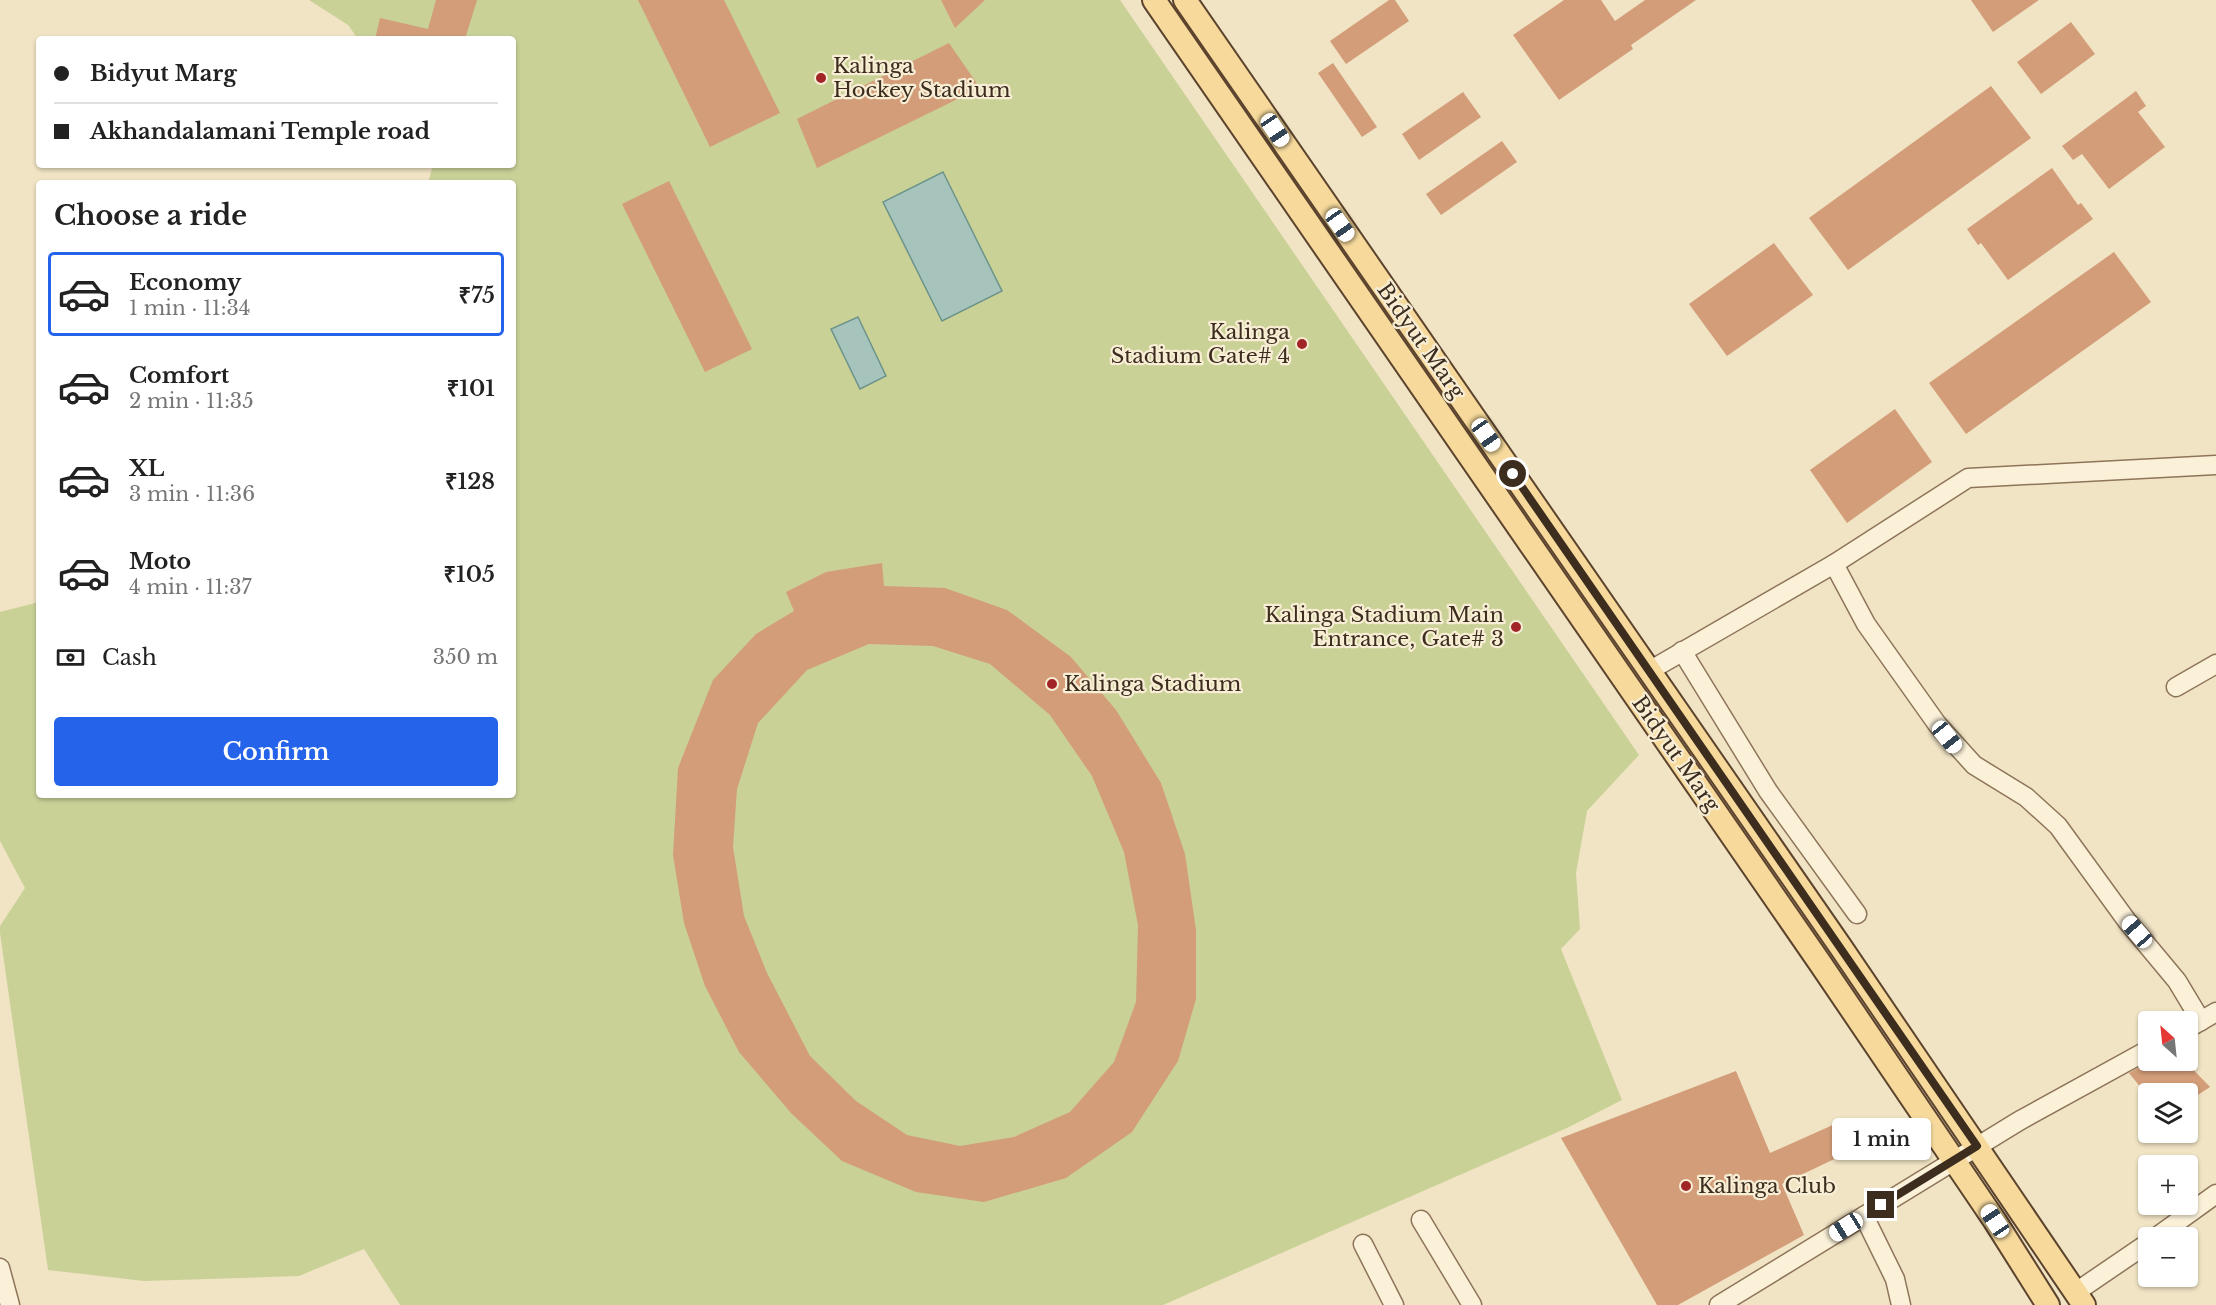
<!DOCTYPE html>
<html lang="en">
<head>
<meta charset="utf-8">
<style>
  :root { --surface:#fff; --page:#f2f2f2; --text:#222; --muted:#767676; --line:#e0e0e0; --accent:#2563eb }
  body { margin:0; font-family:"Libre Baskerville",serif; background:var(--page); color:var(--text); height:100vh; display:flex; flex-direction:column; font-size:22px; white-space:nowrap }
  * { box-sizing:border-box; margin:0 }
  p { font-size:20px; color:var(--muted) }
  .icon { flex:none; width:33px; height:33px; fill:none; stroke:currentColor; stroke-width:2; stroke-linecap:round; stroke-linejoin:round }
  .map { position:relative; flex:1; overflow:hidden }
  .drawer { position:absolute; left:36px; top:180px; width:480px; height:618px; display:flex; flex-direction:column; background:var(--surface); border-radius:6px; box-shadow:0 2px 4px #0004 }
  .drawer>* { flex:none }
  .hud { position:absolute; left:36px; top:36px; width:480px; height:132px; border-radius:6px; box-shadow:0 2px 4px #0004; display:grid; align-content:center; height:132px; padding:0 18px; background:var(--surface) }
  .needle { width:39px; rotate:333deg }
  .fabs { position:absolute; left:2138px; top:1011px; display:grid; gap:12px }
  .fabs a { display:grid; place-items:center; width:60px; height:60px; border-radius:6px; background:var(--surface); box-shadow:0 2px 4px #0004; font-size:30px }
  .end { position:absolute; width:27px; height:27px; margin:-14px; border:8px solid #3d2d1e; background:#fff; box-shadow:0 0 0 3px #fff }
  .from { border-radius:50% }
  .bubble { position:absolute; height:42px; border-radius:6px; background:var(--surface); box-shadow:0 2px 4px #0004; font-size:20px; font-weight:600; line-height:42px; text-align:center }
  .car { position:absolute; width:18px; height:36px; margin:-18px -9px; border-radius:8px; box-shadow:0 0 4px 2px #0007; background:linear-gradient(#fff 24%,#345 0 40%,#fff 0 76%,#345 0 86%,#fff 0) }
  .hud b { display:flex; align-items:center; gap:21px; height:57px; font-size:22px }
  .hud b+b { border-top:2px solid var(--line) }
  .hud i { width:15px; height:15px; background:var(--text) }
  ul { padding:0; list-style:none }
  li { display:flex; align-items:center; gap:18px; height:84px; margin:0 12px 9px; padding:0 6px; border:3px solid transparent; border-radius:6px }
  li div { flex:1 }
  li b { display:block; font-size:22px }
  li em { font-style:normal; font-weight:600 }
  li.active { border-color:var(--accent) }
  li>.icon { width:54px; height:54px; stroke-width:1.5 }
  h2 { padding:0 18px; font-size:27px; line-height:72px }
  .pay { display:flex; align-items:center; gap:15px; height:66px; padding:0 18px; font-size:22px }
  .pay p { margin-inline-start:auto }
  .cta { display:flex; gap:12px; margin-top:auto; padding:12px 18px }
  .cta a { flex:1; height:69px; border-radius:6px; background:var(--accent); color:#fff; font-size:24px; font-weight:600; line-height:69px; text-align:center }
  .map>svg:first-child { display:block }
</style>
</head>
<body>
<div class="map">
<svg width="2216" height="1305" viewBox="0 0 2216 1305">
  <rect width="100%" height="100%" fill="#f1e4c5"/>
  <!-- green -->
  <polygon fill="#cad197" points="309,0 1120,0 1639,755 1587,811 1576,873 1580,929 1561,949 1622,1100 1567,1128 1163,1305 400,1305 364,1249 299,1276 144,1281 48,1270 0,933 0,926 25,888 0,841 0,612 39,602 39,795 513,795 513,183 428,183 433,165 513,165 513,39 358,39 348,25"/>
  <!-- water -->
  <g fill="#a7c4bc" stroke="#6c948a" stroke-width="1.5">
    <polygon points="943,172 1002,291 942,321 883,202"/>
    <polygon points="858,317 886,376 860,389 831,329"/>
  </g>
  <!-- building -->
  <g fill="#d29d78" fill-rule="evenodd">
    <polygon points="436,0 477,0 465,39 375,39 380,18 428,29"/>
    <polygon points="638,0 724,0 780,113 710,147"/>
    <polygon points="941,0 985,0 955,28"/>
    <polygon points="1389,0 1395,0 1409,21 1346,64 1330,41"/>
    <polygon points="1564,0 1601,0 1615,21 1645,0 1696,0 1631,45 1633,49 1559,100 1513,35"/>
    <polygon points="1971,0 2039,0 1993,32"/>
    <polygon points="2071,22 2095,54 2041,94 2017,62"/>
    <polygon points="949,43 980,88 817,168 797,119"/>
    <polygon points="1333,63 1377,127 1362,137 1318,73"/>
    <polygon points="1991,86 2031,138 1848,270 1809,218"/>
    <polygon points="2136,91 2146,106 2138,112 2165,147 2109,189 2082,154 2073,160 2062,146"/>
    <polygon points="1463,92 1481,117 1419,160 1402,134"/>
    <polygon points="1502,141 1517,162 1441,215 1426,194"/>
    <polygon points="2052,168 2078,205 2081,203 2093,219 2008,280 1981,243 1978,245 1967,229"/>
    <polygon points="669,181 752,349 705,372 622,204"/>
    <polygon points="1774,243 1813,295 1727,356 1689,304"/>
    <polygon points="2114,252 2151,302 1966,434 1929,383"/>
    <polygon points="1895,409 1932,462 1847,523 1810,470"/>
    <path d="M882,563L884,586L945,588L1007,610L1071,657L1116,710L1161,783L1185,854L1196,930V999L1178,1061L1132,1132L1066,1178L984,1202L916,1192L842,1161L791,1113L739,1052L705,986L684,923L673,855L678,768L713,680L756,634L794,611L786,592L826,572ZM869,644L933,646L990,664L1050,715L1092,776L1124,852L1138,925L1136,1002L1114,1062L1070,1112L1014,1137L960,1146L907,1135L856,1101L810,1056L767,973L744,916L733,847L737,789L758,723L807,670Z"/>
    <polygon points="2152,1060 2184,1060 2210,1087 2187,1102 2187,1094 2146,1094 2129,1073"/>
    <polygon points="1736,1071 1770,1153 1835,1124 1847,1153 1782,1184 1804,1235 1678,1305 1657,1305 1561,1138"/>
  </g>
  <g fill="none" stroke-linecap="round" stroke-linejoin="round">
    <!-- minor casing -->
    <g stroke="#8e7559" stroke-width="21">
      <g id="minor">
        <polyline points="1834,564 1866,624 1937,724 1974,765 2026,797 2058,826 2127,921 2177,981 2201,1021"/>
        <polyline points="1682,651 1768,791 1857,914"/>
        <polyline points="1649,671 1834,564 1968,478 2216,465"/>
        <polyline points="2176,687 2216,664"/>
        <polyline points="2187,1029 2216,1012"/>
        <polyline points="1864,1216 1895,1279 1901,1305"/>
        <polyline points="1421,1220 1472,1305"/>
        <polyline points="2155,1238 2216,1194"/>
        <polyline points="1363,1244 1394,1305"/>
        <polyline points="0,1268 10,1305"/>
        <polyline points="2076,1292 2148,1243"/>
        <polyline points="1719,1305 2019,1121 2148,1050"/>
      </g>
    </g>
    <!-- major casing -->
    <g stroke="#5c432d" stroke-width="26">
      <g id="major">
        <polyline points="1154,0 1820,963 1995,1221 2048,1305"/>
        <polyline points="1185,0 1840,946 2084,1305"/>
      </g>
    </g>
    <!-- minor -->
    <use href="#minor" stroke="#fbf1d9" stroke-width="18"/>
    <!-- major -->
    <use href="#major" stroke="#f6d99b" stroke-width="22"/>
  </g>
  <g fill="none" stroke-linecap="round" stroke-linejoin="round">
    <!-- route -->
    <polyline stroke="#3d2d1e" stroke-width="8" points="1513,474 1977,1146 1881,1205"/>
  </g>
  <!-- markers -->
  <g fill="#a12526" stroke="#f8eed5" stroke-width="2">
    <circle cx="821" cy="78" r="6"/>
    <circle cx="1302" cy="344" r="6"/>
    <circle cx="1516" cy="627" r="6"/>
    <circle cx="1052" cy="684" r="6"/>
    <circle cx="1686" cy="1186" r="6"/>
  </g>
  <g text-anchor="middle" stroke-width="4.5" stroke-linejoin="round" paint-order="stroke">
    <!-- poi labels -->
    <g font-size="21" fill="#3d2d1e" stroke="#f8eed5" text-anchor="start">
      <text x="833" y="73">Kalinga<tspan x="833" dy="24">Hockey Stadium</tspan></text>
      <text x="1290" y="339" text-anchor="end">Kalinga<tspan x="1290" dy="24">Stadium Gate# 4</tspan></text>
      <text x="1504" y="622" text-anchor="end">Kalinga Stadium Main<tspan x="1504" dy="24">Entrance, Gate# 3</tspan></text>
      <text x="1064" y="691">Kalinga Stadium</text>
      <text x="1698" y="1193">Kalinga Club</text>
    </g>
    <!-- street labels -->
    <g font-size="21" fill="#3d2d1e" stroke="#f8eed5">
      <text transform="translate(1421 341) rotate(55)" y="7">Bidyut Marg</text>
      <text transform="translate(1676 754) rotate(55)" y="7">Bidyut Marg</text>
    </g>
  </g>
</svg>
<div class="fabs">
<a><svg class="needle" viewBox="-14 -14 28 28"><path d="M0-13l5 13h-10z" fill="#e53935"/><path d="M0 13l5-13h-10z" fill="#767676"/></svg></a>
<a><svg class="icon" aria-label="layers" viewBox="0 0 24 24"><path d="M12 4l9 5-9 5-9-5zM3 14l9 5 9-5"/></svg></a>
<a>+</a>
<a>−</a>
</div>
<i class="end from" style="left:1513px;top:474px"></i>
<i class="end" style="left:1881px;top:1205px"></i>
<div class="bubble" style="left:1832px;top:1118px;width:99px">1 min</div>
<i class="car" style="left:1275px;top:130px;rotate:146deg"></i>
<i class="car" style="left:1340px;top:225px;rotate:145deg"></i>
<i class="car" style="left:1486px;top:435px;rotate:145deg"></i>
<i class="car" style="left:1947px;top:737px;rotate:141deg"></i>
<i class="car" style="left:2137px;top:932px;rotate:319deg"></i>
<i class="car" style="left:1995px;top:1221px;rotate:326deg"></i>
<i class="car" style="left:1846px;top:1227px;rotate:238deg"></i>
<div class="hud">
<b><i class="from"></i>Bidyut Marg</b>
<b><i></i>Akhandalamani Temple road</b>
</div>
<section class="drawer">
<h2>Choose a ride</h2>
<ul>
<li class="active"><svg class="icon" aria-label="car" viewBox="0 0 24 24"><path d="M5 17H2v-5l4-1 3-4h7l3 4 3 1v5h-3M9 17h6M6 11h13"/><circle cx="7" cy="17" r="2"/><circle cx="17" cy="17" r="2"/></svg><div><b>Economy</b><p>1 min · 11:34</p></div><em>₹75</em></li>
<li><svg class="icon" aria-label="car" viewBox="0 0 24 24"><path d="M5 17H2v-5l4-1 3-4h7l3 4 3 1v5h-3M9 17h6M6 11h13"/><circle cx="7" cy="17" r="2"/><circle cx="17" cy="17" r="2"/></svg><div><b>Comfort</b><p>2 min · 11:35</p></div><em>₹101</em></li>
<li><svg class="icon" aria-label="car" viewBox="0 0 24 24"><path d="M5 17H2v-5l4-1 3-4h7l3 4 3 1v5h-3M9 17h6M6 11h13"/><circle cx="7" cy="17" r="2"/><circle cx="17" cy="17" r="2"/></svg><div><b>XL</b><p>3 min · 11:36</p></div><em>₹128</em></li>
<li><svg class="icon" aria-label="car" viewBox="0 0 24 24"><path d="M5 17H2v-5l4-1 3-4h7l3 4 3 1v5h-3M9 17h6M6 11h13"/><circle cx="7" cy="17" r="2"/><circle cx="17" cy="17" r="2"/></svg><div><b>Moto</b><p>4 min · 11:37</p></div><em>₹105</em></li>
</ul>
<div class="pay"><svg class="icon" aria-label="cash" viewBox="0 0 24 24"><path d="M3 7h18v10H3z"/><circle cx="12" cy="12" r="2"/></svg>Cash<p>350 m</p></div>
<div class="cta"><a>Confirm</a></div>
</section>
</div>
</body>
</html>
